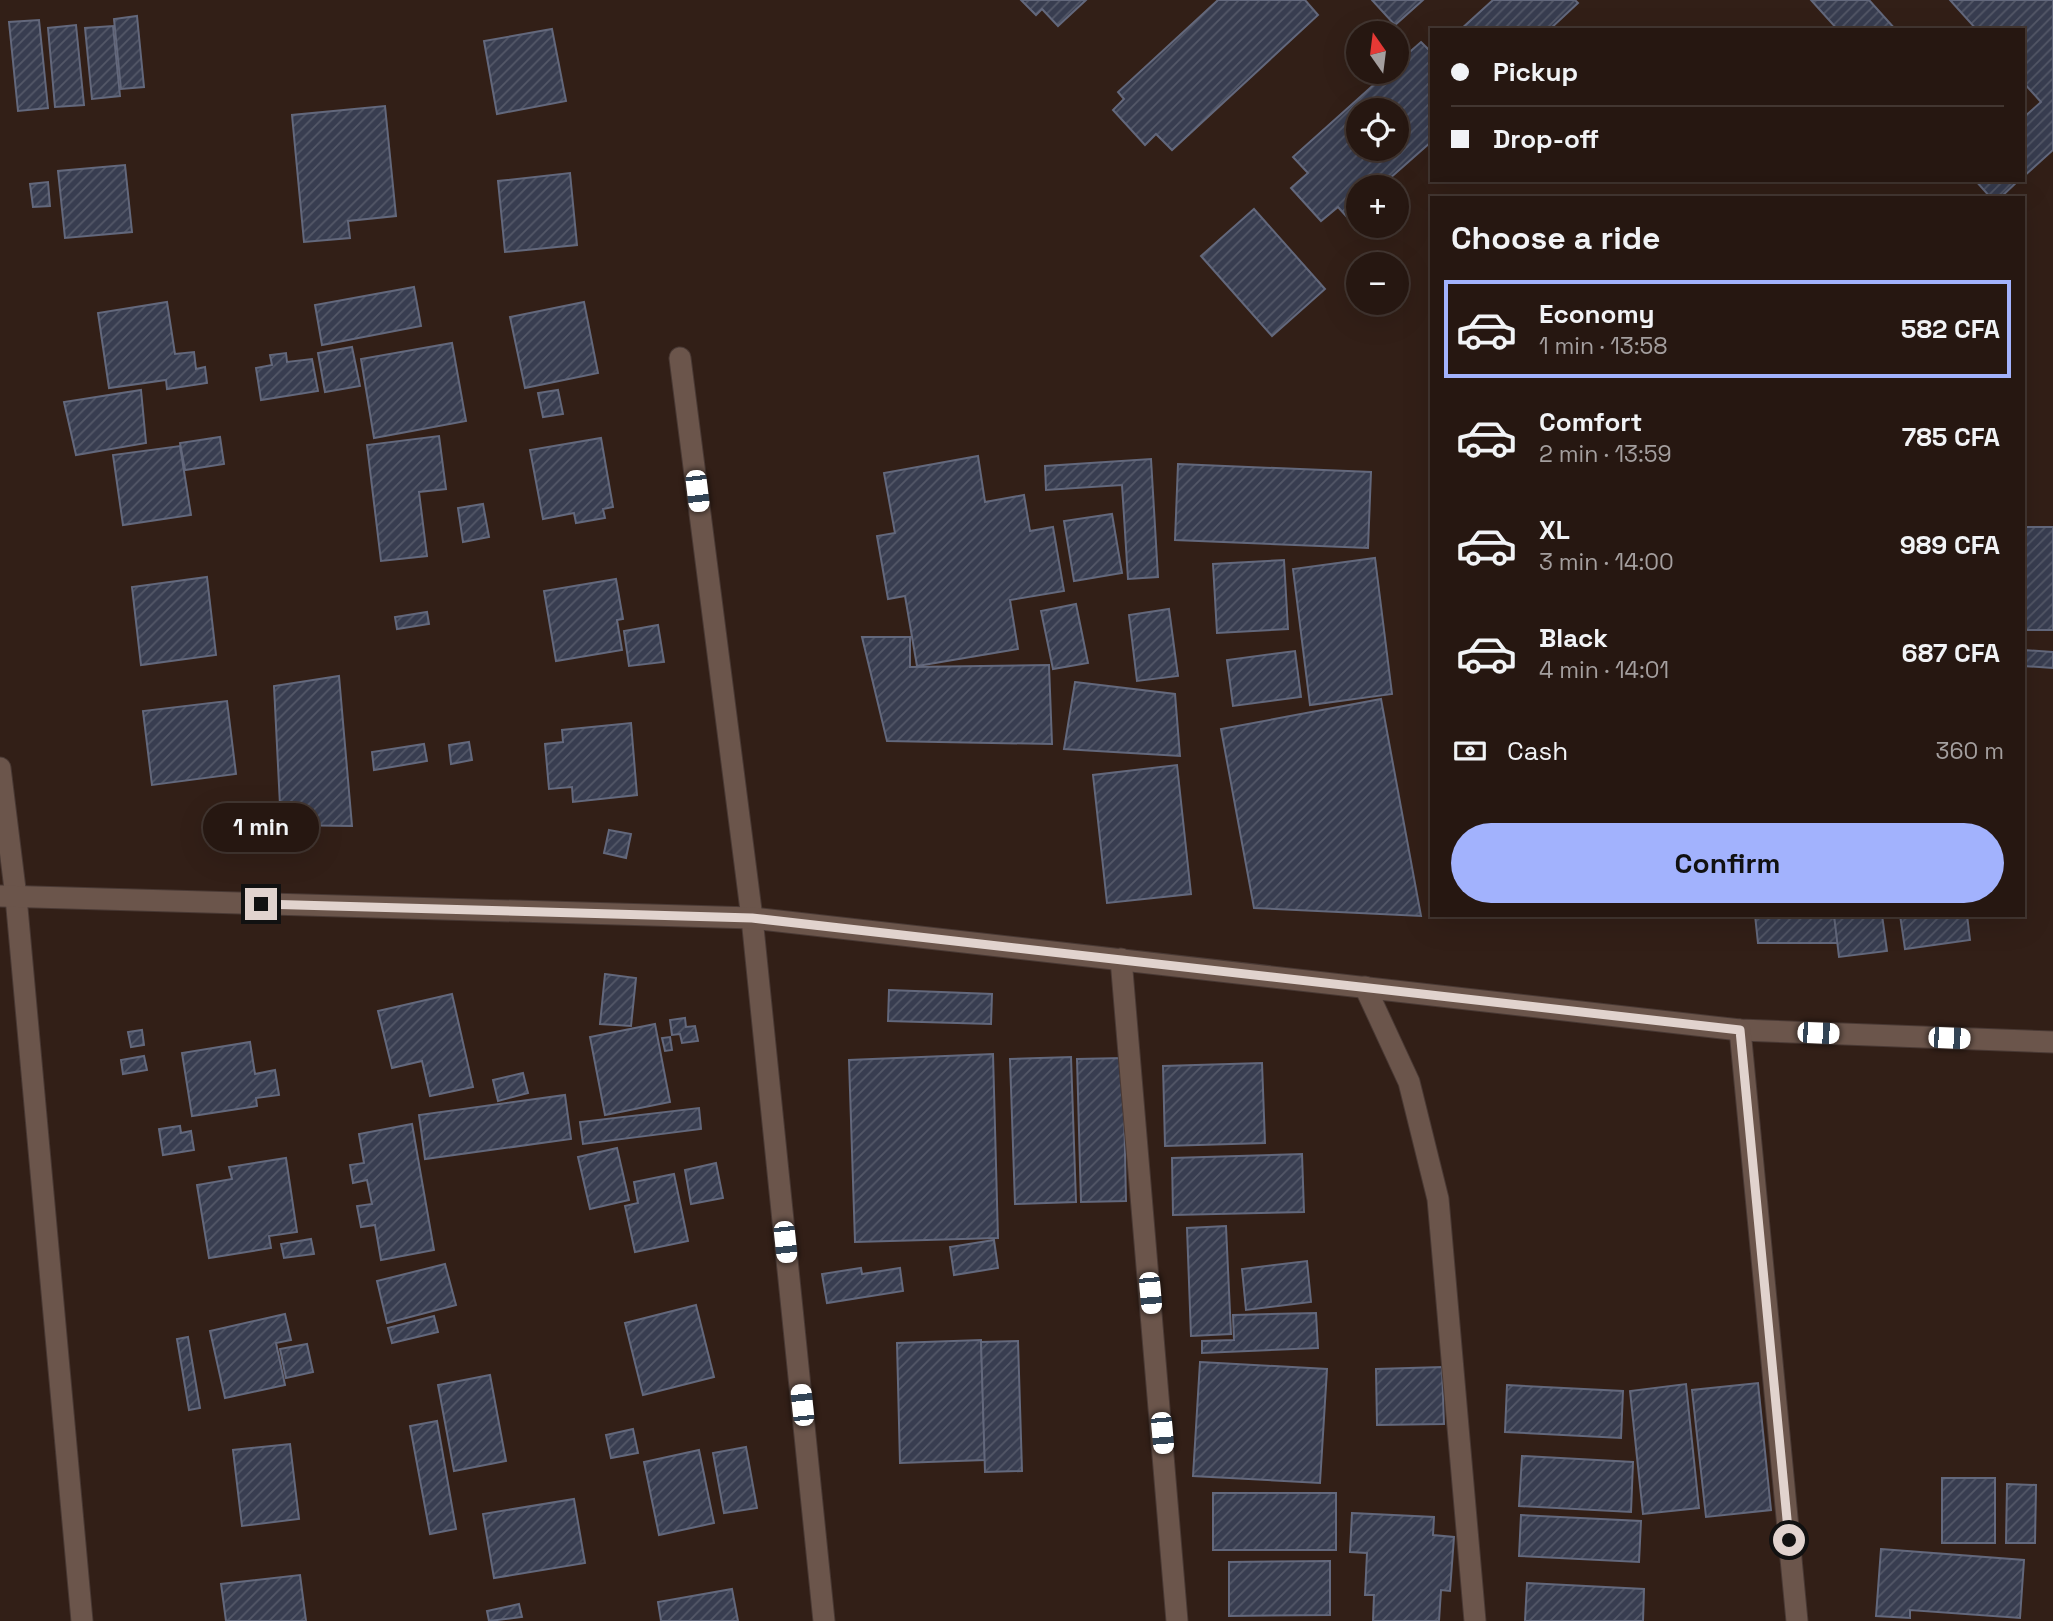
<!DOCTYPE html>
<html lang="en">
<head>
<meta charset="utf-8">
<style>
  :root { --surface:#261711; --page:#32241f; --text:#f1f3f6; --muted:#a49f9f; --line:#423631; --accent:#a2b2fd }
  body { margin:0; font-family:"Space Grotesk",sans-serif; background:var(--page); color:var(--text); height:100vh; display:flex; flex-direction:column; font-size:26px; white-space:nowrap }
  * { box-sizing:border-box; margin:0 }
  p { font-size:23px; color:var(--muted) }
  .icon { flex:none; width:38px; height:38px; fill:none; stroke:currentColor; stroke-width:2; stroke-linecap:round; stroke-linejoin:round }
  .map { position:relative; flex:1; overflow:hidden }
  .sheet { position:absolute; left:1430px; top:196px; width:595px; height:721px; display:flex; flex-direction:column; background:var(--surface); border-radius:0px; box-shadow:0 7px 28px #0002,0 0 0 2px var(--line) }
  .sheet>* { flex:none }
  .top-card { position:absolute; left:1430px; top:28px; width:595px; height:154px; border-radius:0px; box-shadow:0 7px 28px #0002,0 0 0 2px var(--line); display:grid; align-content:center; height:154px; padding:0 21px; background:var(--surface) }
  .needle { width:46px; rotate:346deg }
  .controls { position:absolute; left:1346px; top:21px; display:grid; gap:14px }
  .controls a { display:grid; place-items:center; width:63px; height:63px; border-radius:50%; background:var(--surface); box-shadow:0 7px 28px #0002,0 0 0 2px var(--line); font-size:35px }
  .end { position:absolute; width:32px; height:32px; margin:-16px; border:9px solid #e1d3ce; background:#111; box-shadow:0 0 0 4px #111 }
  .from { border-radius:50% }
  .bubble { position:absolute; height:49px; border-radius:24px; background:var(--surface); box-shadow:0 7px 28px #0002,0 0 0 2px var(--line); font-size:23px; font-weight:800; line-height:49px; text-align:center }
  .car { position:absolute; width:21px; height:42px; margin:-21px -10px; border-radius:9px; box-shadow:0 0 5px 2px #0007; background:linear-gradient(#fff 24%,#345 0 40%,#fff 0 76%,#345 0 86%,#fff 0) }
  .top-card b { display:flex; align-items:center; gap:24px; height:66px; font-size:26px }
  .top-card b+b { border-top:2px solid var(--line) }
  .top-card i { width:18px; height:18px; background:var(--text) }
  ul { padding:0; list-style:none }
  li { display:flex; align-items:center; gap:21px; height:98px; margin:0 14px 10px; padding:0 7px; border:4px solid transparent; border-radius:0px }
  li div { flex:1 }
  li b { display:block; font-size:26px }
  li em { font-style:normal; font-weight:800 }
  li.current { border-color:var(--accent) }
  li>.icon { width:63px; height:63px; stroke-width:1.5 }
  h2 { padding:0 21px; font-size:32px; line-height:84px }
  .pay { display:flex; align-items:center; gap:18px; height:77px; padding:0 21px; font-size:26px }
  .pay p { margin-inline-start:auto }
  .cta { display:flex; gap:14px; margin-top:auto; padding:14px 21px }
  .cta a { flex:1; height:80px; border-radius:42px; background:var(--accent); color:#111; font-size:28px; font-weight:800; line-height:80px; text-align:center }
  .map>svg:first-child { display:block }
</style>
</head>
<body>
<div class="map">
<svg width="2053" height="1621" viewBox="0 0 2053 1621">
  <defs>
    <pattern id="building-hatch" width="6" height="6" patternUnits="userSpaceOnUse" patternTransform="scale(1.75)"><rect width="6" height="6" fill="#383d50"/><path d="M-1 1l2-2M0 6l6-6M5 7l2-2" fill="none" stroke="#545868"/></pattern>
  </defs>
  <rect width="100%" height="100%" fill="#321f17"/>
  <!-- building -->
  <g fill="url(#building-hatch)" stroke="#63687c" stroke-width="2" fill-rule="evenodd">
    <polygon points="1021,0 1086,0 1058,26 1042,9 1036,15"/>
    <polygon points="1218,0 1305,0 1318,15 1172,150 1156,134 1145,145 1113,110 1124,99 1118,92"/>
    <polygon points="1372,0 1423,0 1395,25"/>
    <polygon points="1493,0 1575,0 1578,3 1549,30 1460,30"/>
    <polygon points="1811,0 1869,0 1896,30 1838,30"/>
    <polygon points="1950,0 2053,0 2053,150 2023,177 2023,118 2041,102 2023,82 2023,30 1977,30"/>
    <polygon points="137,16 144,87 121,89 114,19"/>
    <polygon points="39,20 48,108 18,111 9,22"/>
    <polygon points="76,25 84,105 55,107 48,28"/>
    <polygon points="113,26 120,96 92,99 85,28"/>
    <polygon points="552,29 566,101 497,114 484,41"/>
    <path d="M1421,42L1432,53V141L1380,187H1358V207L1347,217L1338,207L1321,221L1291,188L1308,173L1293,157L1388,72H1396V64ZM1358,110H1396V149H1358Z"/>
    <polygon points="385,106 396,216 348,221 350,238 304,242 292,115"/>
    <polygon points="125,165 132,232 65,238 58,171"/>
    <polygon points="570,173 577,245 505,252 498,181"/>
    <polygon points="1975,180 2019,180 2000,198 1991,198"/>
    <polygon points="48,182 50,206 33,207 30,184"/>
    <polygon points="1254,209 1325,289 1272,336 1201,256"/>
    <polygon points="414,287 421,326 322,345 315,305"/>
    <polygon points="167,302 175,354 194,352 196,369 205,367 207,383 167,389 166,380 109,388 98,313"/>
    <polygon points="584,302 598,373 525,388 510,317"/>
    <polygon points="452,343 466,421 374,438 361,359"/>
    <polygon points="352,347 360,386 325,392 318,353"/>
    <polygon points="286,353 287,362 312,359 318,391 261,400 256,368 272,365 270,355"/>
    <polygon points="141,390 146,443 76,455 64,402"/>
    <polygon points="558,390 563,414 543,417 538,393"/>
    <polygon points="439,436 446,489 419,492 427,556 381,561 367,445"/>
    <polygon points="220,437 224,464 185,470 180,443"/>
    <polygon points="601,438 613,507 603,509 605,518 576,523 574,513 543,519 530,450"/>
    <polygon points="180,446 191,515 123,525 113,455"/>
    <polygon points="978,456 985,502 1024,495 1030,531 1053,527 1064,591 1010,600 1018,649 917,666 905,596 888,599 877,536 895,533 884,473"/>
    <polygon points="1151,459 1158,577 1128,579 1122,485 1046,490 1045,466"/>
    <polygon points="1178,464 1371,472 1368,548 1175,540"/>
    <polygon points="483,504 489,537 463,542 458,508"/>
    <polygon points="1112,514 1122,573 1074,581 1064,521"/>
    <rect x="2023" y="527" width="30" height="103"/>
    <polygon points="1375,558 1392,694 1310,705 1293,569"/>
    <polygon points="1284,560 1288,629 1217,633 1213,564"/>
    <polygon points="207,577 216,655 141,665 132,587"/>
    <polygon points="616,579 623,619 617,620 622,650 556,661 544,591"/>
    <polygon points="1076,604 1088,663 1053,669 1041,611"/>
    <polygon points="1169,609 1178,676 1137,681 1129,615"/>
    <polygon points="427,612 429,624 397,629 395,617"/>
    <polygon points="658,625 664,662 629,666 624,631"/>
    <polygon points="862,637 910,637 910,667 1049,665 1052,744 887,741"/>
    <polygon points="2023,650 2053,652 2053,668 2023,666"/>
    <polygon points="1295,651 1301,697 1233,706 1227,660"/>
    <polygon points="339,676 352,826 281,825 274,686"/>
    <polygon points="1075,682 1175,694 1180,756 1064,749"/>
    <polygon points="1381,699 1421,916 1254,908 1221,729"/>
    <polygon points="227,701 236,774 152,785 143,711"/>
    <polygon points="631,723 637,795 573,802 572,787 549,789 545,744 563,742 562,730"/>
    <polygon points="469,742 472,760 451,764 449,745"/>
    <polygon points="424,744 427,761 374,770 372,752"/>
    <polygon points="1177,765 1191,894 1107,903 1093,775"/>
    <polygon points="609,830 631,834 626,858 604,853"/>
    <polygon points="1755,915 1834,915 1838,943 1758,943"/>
    <polygon points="1834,915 1882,915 1887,951 1839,957"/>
    <polygon points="1900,915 1967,915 1970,940 1905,949"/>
    <polygon points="605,974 636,978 631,1026 600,1024"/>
    <polygon points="889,990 992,994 991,1024 888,1021"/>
    <polygon points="452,994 473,1087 430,1096 422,1061 392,1068 378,1011"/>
    <polygon points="685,1018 686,1027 695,1026 698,1041 682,1043 680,1034 672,1035 670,1020"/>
    <polygon points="655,1024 670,1102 605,1115 590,1037"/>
    <polygon points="142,1030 144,1045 131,1047 128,1032"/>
    <polygon points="670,1037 672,1050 665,1051 662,1038"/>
    <polygon points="250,1042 255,1074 275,1070 279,1095 256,1098 257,1106 192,1116 182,1053"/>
    <polygon points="993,1054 998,1238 855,1242 849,1060"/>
    <polygon points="144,1056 147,1070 123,1074 121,1060"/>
    <polygon points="1071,1057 1076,1202 1015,1204 1010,1059"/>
    <polygon points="1123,1058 1126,1201 1081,1202 1077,1059"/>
    <polygon points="1262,1063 1265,1143 1165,1146 1163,1066"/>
    <polygon points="523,1073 528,1093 498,1101 493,1080"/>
    <polygon points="565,1095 571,1139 425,1159 419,1115"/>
    <polygon points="699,1108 701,1129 583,1144 580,1122"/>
    <polygon points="412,1124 434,1250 381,1260 375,1225 361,1227 357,1206 372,1204 367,1180 353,1183 350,1165 364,1163 359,1134"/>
    <polygon points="180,1126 181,1133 191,1131 194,1150 163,1155 159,1129"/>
    <polygon points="617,1148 629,1200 590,1209 578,1157"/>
    <polygon points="1302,1154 1304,1212 1173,1215 1172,1158"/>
    <polygon points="286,1158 297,1232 269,1236 271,1248 209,1258 197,1185 232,1179 229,1167"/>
    <polygon points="716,1163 723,1198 691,1204 685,1170"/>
    <polygon points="674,1174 688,1241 635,1252 625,1206 638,1203 634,1182"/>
    <polygon points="1226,1226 1231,1334 1191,1336 1187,1228"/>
    <polygon points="311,1239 314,1254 284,1258 281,1244"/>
    <polygon points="994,1240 998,1268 954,1275 950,1247"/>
    <polygon points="1307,1261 1311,1302 1246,1310 1242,1269"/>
    <polygon points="445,1264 456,1305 387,1323 377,1281"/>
    <polygon points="861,1268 862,1274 900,1268 903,1291 827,1303 822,1274"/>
    <polygon points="696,1305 714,1377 643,1395 625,1323"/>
    <polygon points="1316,1313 1318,1348 1202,1353 1202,1341 1234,1340 1233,1315"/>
    <polygon points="285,1314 291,1340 276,1343 285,1385 225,1398 210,1331"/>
    <polygon points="434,1316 438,1332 392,1343 388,1328"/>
    <polygon points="188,1337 200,1408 189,1410 177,1339"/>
    <polygon points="981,1340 985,1460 900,1463 897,1343"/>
    <polygon points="1018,1341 1022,1471 985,1472 981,1342"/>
    <polygon points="307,1344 313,1372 286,1378 280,1349"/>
    <polygon points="1200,1362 1327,1369 1320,1483 1193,1476"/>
    <polygon points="1442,1367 1444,1424 1377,1425 1376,1369"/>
    <polygon points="490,1375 506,1461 454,1471 438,1385"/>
    <polygon points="1758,1383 1771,1510 1706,1517 1692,1390"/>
    <polygon points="1686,1384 1699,1508 1643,1514 1630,1391"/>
    <polygon points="1507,1385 1623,1391 1621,1438 1505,1432"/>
    <polygon points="437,1421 456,1529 430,1534 410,1426"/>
    <polygon points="633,1429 638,1453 611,1458 606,1435"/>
    <polygon points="290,1444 299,1519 242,1526 233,1450"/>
    <polygon points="746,1447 757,1508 724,1513 713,1453"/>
    <polygon points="699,1450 714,1523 659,1535 644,1462"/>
    <polygon points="1522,1456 1633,1462 1631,1512 1519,1506"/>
    <rect x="1942" y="1478" width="53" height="65"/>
    <polygon points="2007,1484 2036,1485 2035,1543 2006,1543"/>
    <rect x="1213" y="1493" width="123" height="57"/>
    <polygon points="574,1499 585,1563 494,1578 483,1514"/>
    <polygon points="1352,1513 1434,1517 1433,1535 1454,1537 1450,1591 1441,1590 1439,1621 1373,1621 1374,1595 1365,1595 1367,1553 1350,1552"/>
    <polygon points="1521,1515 1641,1521 1639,1562 1519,1556"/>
    <polygon points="1881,1549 2024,1560 2020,1618 1910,1610 1910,1618 1876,1616"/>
    <polygon points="1330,1561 1330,1615 1229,1616 1229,1562"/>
    <polygon points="300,1575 306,1621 226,1621 221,1584"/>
    <polygon points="1527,1583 1644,1589 1643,1621 1525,1621"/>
    <polygon points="732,1589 738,1621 661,1621 658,1602"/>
    <polygon points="519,1604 522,1617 489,1621 487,1611"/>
  </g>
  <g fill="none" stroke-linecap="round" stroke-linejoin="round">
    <!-- street casing -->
    <g stroke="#493934" stroke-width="23">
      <g id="street">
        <polyline points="680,358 752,918 824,1621"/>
        <polyline points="0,768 16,897 82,1621"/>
        <polyline points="0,896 752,918 1740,1030 2053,1042"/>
        <polyline points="1121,959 1177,1621"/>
        <polyline points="1365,987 1409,1082 1438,1199 1475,1621"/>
        <polyline points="1740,1030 1797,1621"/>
      </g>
    </g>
    <!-- street -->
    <use href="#street" stroke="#6b554b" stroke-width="21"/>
  </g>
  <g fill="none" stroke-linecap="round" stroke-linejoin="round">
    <!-- route -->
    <polyline stroke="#e1d3ce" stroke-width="9" points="261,904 752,918 1740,1030 1789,1540"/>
  </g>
</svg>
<div class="controls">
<a><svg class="needle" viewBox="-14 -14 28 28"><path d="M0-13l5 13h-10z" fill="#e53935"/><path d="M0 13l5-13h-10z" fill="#a49f9f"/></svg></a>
<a><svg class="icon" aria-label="locate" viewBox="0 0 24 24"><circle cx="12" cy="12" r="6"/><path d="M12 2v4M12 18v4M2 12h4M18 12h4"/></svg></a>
<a>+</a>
<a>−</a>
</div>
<i class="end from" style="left:1789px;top:1540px"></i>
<i class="end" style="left:261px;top:904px"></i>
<div class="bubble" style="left:203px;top:803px;width:116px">1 min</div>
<i class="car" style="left:697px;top:491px;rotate:173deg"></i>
<i class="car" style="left:1818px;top:1033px;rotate:92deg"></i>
<i class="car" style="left:1949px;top:1038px;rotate:92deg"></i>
<i class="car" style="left:785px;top:1242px;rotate:174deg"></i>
<i class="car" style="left:1150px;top:1293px;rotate:175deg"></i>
<i class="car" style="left:802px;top:1405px;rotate:354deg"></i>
<i class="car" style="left:1162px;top:1433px;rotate:175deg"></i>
<div class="top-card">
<b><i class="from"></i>Pickup</b>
<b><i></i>Drop-off</b>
</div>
<section class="sheet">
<h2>Choose a ride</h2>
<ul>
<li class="current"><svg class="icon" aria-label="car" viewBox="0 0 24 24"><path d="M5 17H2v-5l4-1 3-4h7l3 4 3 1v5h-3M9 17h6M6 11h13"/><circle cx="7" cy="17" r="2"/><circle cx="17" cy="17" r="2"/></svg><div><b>Economy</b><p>1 min · 13:58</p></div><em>582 CFA</em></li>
<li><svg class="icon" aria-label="car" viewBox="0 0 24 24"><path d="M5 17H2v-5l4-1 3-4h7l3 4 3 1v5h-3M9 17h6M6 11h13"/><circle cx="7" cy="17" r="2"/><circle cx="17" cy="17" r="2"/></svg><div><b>Comfort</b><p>2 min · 13:59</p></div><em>785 CFA</em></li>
<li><svg class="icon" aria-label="car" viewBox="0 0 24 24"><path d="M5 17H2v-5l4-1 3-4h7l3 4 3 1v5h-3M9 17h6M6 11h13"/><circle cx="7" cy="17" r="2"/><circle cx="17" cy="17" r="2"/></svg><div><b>XL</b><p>3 min · 14:00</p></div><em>989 CFA</em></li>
<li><svg class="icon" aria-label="car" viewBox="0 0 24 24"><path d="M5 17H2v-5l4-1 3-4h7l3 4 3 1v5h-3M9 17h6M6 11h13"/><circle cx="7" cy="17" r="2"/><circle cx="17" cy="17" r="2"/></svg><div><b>Black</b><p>4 min · 14:01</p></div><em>687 CFA</em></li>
</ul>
<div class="pay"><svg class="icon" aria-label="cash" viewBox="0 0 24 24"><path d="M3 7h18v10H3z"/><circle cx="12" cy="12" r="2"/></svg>Cash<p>360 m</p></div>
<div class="cta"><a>Confirm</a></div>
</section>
</div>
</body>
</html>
